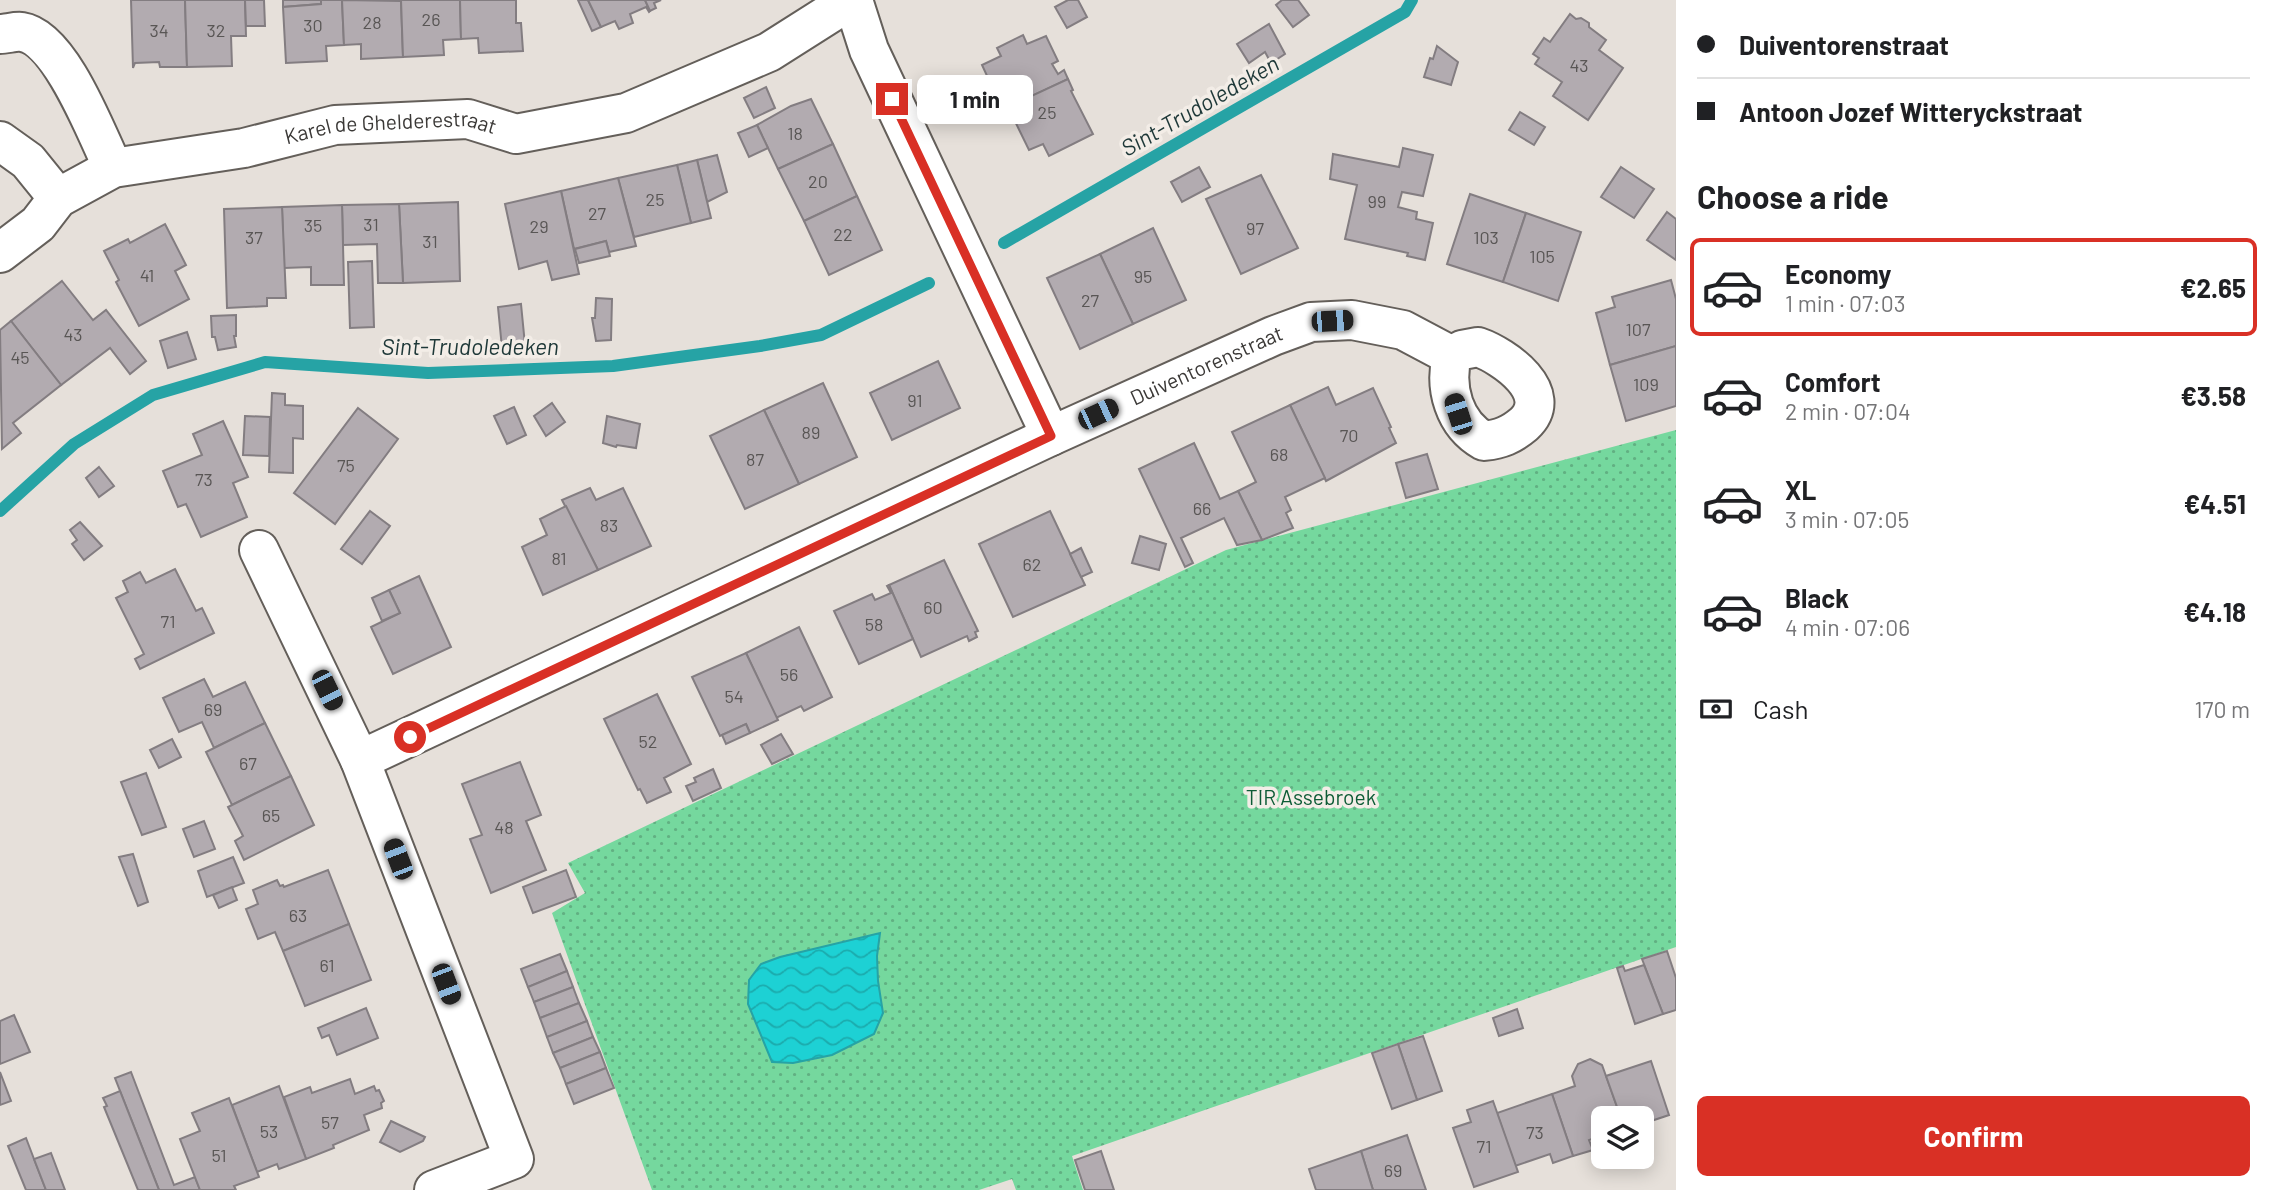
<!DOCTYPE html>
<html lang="en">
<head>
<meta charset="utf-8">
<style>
  :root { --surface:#fff; --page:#f2f2f2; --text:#202124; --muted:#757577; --line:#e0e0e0; --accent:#d93025 }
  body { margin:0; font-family:Barlow,sans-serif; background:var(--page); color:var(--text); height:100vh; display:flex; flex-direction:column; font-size:26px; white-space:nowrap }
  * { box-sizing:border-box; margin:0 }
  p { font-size:23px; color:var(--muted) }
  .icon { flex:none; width:38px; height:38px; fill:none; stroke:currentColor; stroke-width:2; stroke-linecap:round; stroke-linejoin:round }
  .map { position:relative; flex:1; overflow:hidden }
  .panel { display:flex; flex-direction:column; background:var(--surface); width:595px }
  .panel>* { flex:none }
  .top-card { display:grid; align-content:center; height:154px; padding:0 21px; background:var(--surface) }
  .tools { position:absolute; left:1591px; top:1106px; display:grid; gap:14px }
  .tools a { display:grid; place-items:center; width:63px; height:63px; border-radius:10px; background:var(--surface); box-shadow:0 4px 18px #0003; font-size:35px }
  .end { position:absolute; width:32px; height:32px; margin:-16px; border:9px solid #d93025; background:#fff; box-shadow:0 0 0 4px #fff }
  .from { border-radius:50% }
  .bubble { position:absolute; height:49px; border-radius:10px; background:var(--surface); box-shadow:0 4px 18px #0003; font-size:23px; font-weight:700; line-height:49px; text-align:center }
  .car { position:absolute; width:21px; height:42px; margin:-21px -10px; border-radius:9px; box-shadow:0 0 5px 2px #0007; background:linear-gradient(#222 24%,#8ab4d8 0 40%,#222 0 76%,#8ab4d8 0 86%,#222 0) }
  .top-card b { display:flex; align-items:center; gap:24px; height:66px; font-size:26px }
  .top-card b+b { border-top:2px solid var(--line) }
  .top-card i { width:18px; height:18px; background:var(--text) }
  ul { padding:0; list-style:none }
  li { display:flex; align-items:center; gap:21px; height:98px; margin:0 14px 10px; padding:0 7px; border:4px solid transparent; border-radius:10px }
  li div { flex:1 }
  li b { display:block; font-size:26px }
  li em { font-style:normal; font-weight:700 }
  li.current { border-color:var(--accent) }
  li>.icon { width:63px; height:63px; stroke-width:1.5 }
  h2 { padding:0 21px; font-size:32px; line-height:84px }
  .pay { display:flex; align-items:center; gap:18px; height:77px; padding:0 21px; font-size:26px }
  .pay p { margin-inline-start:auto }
  .primary-button { display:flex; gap:14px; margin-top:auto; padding:14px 21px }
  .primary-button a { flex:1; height:80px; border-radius:10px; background:var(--accent); color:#fff; font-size:28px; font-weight:700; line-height:80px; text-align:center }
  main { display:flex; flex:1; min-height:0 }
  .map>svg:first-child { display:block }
</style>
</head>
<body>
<main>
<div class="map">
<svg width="1676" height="1190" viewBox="0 0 1676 1190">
  <defs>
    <pattern id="park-dots" width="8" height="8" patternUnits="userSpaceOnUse" patternTransform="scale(1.75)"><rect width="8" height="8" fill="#75d89e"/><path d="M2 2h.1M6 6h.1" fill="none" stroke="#61b082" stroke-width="1.8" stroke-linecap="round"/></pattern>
    <pattern id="water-waves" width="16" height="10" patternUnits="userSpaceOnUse" patternTransform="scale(1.75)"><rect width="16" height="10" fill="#1dd1d4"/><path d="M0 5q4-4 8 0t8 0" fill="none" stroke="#1babad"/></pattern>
  </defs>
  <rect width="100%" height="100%" fill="#e6e0da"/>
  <!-- park -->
  <polygon fill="url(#park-dots)" points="1676,430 1676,947 1072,1156 1083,1190 1016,1190 1012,1179 979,1190 652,1190 552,913 585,893 568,863 1226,550"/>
  <!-- water -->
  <polygon fill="url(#water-waves)" stroke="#26a3a5" stroke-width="2" points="880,933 877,956 878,981 883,1013 874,1034 832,1055 793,1063 772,1062 748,1004 749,980 761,964 780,957"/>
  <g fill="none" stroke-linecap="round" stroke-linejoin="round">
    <!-- stream -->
    <g stroke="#26a3a5" stroke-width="12">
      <polyline points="1004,243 1405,12 1412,0"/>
      <polyline points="0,511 74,444 153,395 265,362 428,373 613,366 760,346 821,335 929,283"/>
    </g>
  </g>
  <!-- building -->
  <g fill="#b2abb0" stroke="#837d81" stroke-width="2">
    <polygon points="131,0 185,0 187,67 160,67 159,62 135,63 133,68"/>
    <polygon points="185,0 245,0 246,36 231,36 232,66 187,67"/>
    <polygon points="245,0 264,0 265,26 246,26"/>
    <polygon points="283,0 321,0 321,4 283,7"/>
    <polygon points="321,0 342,0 344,45 326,46 327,61 286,63 283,7 321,4"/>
    <polygon points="342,0 401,1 403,57 361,59 361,44 344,45"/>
    <polygon points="460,0 461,39 443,40 444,55 403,57 401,0"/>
    <polygon points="460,0 516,0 516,23 521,23 523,51 479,53 478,38 461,39"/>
    <polygon points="578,0 588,0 601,27 592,31"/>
    <polygon points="588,0 645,0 650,11 649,12 646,7 630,14 633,23 619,29 615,21 601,27"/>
    <polygon points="645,0 661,0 654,3 656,8 650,11"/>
    <polygon points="1068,0 1078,0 1087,17 1067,28 1055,7"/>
    <polygon points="1282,0 1298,0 1309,15 1293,27 1276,5"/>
    <polygon points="1570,14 1576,19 1581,18 1589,23 1589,27 1606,40 1599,50 1623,68 1588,120 1553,96 1562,82 1535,64 1539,58 1533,54 1544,38 1550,42"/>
    <polygon points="1269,24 1285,54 1271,63 1265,52 1249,63 1237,44"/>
    <polygon points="1023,35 1027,44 1046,36 1058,61 1052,64 1058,74 1064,70 1068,79 1008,107 1000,89 994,91 982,65 1001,56 997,48"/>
    <polygon points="1437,46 1458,62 1451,85 1424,77 1430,58 1433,59"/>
    <polygon points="1068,79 1073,90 1071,91 1093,134 1049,156 1043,144 1029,150 1008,107"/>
    <polygon points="766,87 775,108 754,118 744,98"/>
    <polygon points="811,99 833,144 778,169 757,125 791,106"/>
    <polygon points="1520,112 1545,127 1534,145 1509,130"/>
    <polygon points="757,125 768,148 749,157 738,133"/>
    <polygon points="833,144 857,196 804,221 778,169"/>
    <polygon points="1403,148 1433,155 1423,196 1402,192 1398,207 1417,212 1416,219 1433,223 1425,260 1407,256 1408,253 1345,239 1357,185 1330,179 1333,154 1399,167"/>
    <polygon points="717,155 727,192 707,202 697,160"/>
    <polygon points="697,160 711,218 691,223 677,165"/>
    <polygon points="677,165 691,223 634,237 618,178"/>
    <polygon points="1199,167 1210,187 1182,202 1171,182"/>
    <polygon points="1621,167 1654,189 1634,218 1601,197"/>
    <polygon points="1261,175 1298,248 1241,274 1206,199"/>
    <polygon points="618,178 636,246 609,252 606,241 574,249 561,191"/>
    <polygon points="561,191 579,274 552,280 547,261 519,269 505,204"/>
    <polygon points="1470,194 1526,213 1503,282 1447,264"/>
    <polygon points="857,196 882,250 829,275 804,221"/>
    <polygon points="458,202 460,281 403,283 399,204"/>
    <polygon points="399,204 403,283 378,283 377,244 343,245 342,205"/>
    <polygon points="342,205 344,285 311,285 311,267 284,268 282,207"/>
    <polygon points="282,207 286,298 267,298 267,306 227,308 224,209"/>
    <polygon points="1667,212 1676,219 1676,260 1647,240"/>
    <polygon points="1526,213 1581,232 1558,301 1503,282"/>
    <polygon points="165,224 186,265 175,271 189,299 139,326 116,282 119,280 104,251 128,239 130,243"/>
    <polygon points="1153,228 1186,300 1133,324 1100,254"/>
    <polygon points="606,241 610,256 579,263 575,249"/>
    <polygon points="1100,254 1133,324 1080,349 1047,278"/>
    <polygon points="372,261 374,327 350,328 348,262"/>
    <polygon points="1671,280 1676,299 1676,346 1610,365 1596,313 1615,307 1612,297"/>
    <polygon points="62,281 93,320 106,310 146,361 130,374 110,348 61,385 11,321"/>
    <polygon points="596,298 612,299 611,340 596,341 592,318 595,318"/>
    <polygon points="521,304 525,345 502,348 498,307"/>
    <polygon points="236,315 236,336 234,336 236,347 218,350 215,337 212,337 211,316"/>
    <polygon points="11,321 61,385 13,423 21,433 2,449 0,330"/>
    <polygon points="187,332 196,359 168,368 160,341"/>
    <polygon points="1676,346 1676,406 1626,421 1610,365"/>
    <polygon points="938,361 960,408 892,440 870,393"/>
    <polygon points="823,383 857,457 799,484 764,410"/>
    <polygon points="1328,387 1336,405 1373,388 1391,427 1389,428 1396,443 1326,481 1290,405"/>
    <polygon points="272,393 285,394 285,405 303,406 303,439 293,438 293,473 269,472"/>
    <polygon points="552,403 565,422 546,436 534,416"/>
    <polygon points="1290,405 1325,478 1285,497 1291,510 1286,513 1293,528 1262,540 1238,491 1256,482 1232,432"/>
    <polygon points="514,407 526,435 507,444 494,416"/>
    <polygon points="358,408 398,439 335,524 294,493"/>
    <polygon points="764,410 799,484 745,509 710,436"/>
    <polygon points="245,416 270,417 269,456 243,455"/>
    <polygon points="607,416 640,424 636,448 617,445 616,447 603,443"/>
    <polygon points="223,421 248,477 233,483 247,517 201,537 186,504 178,507 163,471 202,455 193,434"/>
    <polygon points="1194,443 1220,499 1238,491 1262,540 1237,545 1224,518 1181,538 1193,563 1185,567 1139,469"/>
    <polygon points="1427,454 1438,489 1406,498 1396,463"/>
    <polygon points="99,467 114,486 99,497 86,478"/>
    <polygon points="590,488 596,500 623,488 651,546 598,570 562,500"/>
    <polygon points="566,506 598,570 543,595 522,547 547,535 540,519"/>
    <polygon points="370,511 390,526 362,564 341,549"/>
    <polygon points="1050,511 1085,585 1013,617 979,544"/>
    <polygon points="80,522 102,546 84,560 72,544 77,540 70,530"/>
    <polygon points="1140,536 1166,544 1159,570 1132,563"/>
    <polygon points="1081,548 1092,572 1081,577 1070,554"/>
    <polygon points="944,560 978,631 975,632 977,637 969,641 967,636 921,657 889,585"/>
    <polygon points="175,569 196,611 202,608 214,633 140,669 135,659 144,654 116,598 128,592 123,581 140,572 146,583"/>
    <polygon points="419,576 451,647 393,674 371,627 400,613 389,590"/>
    <polygon points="889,585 913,639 859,664 834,611 872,594 875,600 891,593 887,586"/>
    <polygon points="389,590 400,613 382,621 372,598"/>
    <polygon points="799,627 832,697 804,711 801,706 776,718 746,653"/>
    <polygon points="746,653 778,720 750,733 746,724 720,736 692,677"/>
    <polygon points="204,679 213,697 245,682 265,723 214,748 202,722 179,732 163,698"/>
    <polygon points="657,694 691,764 664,778 671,792 647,803 640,789 638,790 604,719"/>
    <polygon points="265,723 291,776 232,805 206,752"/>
    <polygon points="746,724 750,733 726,744 722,735"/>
    <polygon points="781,734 793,754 772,764 761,745"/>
    <polygon points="172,739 181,757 159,768 150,750"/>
    <polygon points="520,762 541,815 526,821 546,870 491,893 470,839 482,835 462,784"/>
    <polygon points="713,769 721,788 693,801 686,786 696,782 694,778"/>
    <polygon points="146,773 166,827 142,835 121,782"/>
    <polygon points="291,776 314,825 244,860 235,841 243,836 228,807"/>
    <polygon points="204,821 215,849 194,857 183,829"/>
    <polygon points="133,854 148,902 138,906 119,857"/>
    <polygon points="233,857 244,883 207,897 198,871"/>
    <polygon points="328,870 349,924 283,951 275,932 258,939 246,909 258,904 253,890 277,880 280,886 283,885 284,887"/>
    <polygon points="566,870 576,897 533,913 523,887"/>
    <polygon points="232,887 237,900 219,908 213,895"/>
    <polygon points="349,924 371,980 305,1006 283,951"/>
    <polygon points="1667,951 1676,978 1676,1010 1663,1014 1642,959"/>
    <polygon points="560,954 567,971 528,987 521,969"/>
    <polygon points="1644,965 1663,1014 1635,1024 1617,968 1623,966 1625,971"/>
    <polygon points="567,971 573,987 534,1002 528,987"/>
    <polygon points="573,987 579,1003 540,1018 534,1002"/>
    <polygon points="579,1003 587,1021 547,1037 540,1018"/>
    <polygon points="366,1008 378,1038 337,1055 329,1035 322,1038 318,1028"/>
    <polygon points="1517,1009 1523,1028 1499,1036 1493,1018"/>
    <polygon points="14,1015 30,1052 0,1064 0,1021"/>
    <polygon points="587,1021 593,1037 553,1053 547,1037"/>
    <polygon points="1423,1036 1442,1091 1417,1100 1398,1044"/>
    <polygon points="593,1037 600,1052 560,1068 553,1053"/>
    <polygon points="1398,1044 1417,1100 1392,1109 1372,1053"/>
    <polygon points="600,1052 606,1068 566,1084 560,1068"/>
    <polygon points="1590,1059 1602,1065 1621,1118 1603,1118 1603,1135 1589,1140 1593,1150 1573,1156 1552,1094 1575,1086 1572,1076 1578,1064"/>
    <polygon points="1651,1061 1669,1115 1642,1124 1642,1118 1621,1118 1606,1076"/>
    <polygon points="606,1068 614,1088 574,1104 566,1084"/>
    <polygon points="0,1072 11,1101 0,1105"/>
    <polygon points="131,1072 174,1185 195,1177 200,1190 159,1190 115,1078"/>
    <polygon points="350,1079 355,1094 374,1086 376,1091 379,1090 384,1101 381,1103 382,1108 364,1115 369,1130 333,1145 334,1148 306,1159 284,1097 310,1087 312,1093"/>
    <polygon points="279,1086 306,1159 279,1169 277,1164 257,1172 232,1105"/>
    <polygon points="120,1091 159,1190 138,1190 104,1107 107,1106 103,1098"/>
    <polygon points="1552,1094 1573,1156 1553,1163 1550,1154 1515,1166 1497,1113"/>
    <polygon points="229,1098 259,1177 234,1186 236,1190 200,1190 180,1139 200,1131 192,1113"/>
    <polygon points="1493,1101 1518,1172 1474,1187 1453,1128 1471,1122 1467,1110"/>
    <polygon points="391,1121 425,1137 423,1141 400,1152 380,1142"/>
    <polygon points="1407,1135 1426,1190 1373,1190 1361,1151"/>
    <polygon points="26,1138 34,1159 46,1190 26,1190 8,1146"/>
    <polygon points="1101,1151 1114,1190 1085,1190 1075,1160"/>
    <polygon points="1361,1151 1373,1190 1316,1190 1309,1169"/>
    <polygon points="51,1153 65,1190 46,1190 34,1159"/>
  </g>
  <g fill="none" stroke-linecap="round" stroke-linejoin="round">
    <!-- minor casing -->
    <g stroke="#645f5a" stroke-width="42">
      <g id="minor">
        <polyline points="853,0 869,50 1051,436"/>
        <path d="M0,34C7,34 15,31 22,32C61,38 97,135 113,168"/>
        <polyline points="0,141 28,161 58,198"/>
        <path id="s1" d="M0,253L38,224L58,198L113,168L244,148L335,125L468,119L516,134L626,113L769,52L851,0"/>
        <path d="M1478,347C1504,356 1557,393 1524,424C1511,435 1501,439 1484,441C1454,424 1444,388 1452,356L1462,350Z"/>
        <polyline points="259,550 360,760 514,1159 434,1190"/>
        <path id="s2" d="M360,760L1051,436L1273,336L1311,322L1352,320L1403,330L1452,356"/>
      </g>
    </g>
    <!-- minor -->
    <use href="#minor" stroke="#fff" stroke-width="38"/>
  </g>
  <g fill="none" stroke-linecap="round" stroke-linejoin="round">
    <!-- route -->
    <polyline stroke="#d93025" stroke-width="9" points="410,737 1051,436 892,99"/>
  </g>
  <g text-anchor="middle" stroke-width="7" stroke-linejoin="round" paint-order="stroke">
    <!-- number labels -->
    <g font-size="18" fill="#595655">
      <text x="431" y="26">26</text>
      <text x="372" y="29">28</text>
      <text x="313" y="32">30</text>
      <text x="159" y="37">34</text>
      <text x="216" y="37">32</text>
      <text x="1579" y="72">43</text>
      <text x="1047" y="119">25</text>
      <text x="795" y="140">18</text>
      <text x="818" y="188">20</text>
      <text x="655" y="206">25</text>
      <text x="1377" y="208">99</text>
      <text x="597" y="220">27</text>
      <text x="371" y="231">31</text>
      <text x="313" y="232">35</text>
      <text x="539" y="233">29</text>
      <text x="1255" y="235">97</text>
      <text x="843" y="241">22</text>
      <text x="254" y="244">37</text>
      <text x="1486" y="244">103</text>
      <text x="430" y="248">31</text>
      <text x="1542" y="263">105</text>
      <text x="147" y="282">41</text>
      <text x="1143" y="283">95</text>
      <text x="1090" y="307">27</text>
      <text x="1638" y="336">107</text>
      <text x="73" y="341">43</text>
      <text x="20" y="364">45</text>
      <text x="1646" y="391">109</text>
      <text x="915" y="407">91</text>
      <text x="811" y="439">89</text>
      <text x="1349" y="442">70</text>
      <text x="1279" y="461">68</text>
      <text x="755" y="466">87</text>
      <text x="346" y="472">75</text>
      <text x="204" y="486">73</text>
      <text x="1202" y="515">66</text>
      <text x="609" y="532">83</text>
      <text x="559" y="565">81</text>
      <text x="1032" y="571">62</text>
      <text x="933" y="614">60</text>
      <text x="168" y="628">71</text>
      <text x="874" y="631">58</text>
      <text x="789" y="681">56</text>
      <text x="734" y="703">54</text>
      <text x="213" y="716">69</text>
      <text x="648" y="748">52</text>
      <text x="248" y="770">67</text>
      <text x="271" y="822">65</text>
      <text x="504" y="834">48</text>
      <text x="298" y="922">63</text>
      <text x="327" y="972">61</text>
      <text x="330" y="1129">57</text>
      <text x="269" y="1138">53</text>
      <text x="1535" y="1139">73</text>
      <text x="1484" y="1153">71</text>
      <text x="219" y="1162">51</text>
      <text x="1393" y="1177">69</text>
    </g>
    <!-- street labels -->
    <g font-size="21" fill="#3b3937" stroke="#f3ede7">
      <text dy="7" stroke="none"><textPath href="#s1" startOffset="425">Karel de Ghelderestraat</textPath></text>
      <text dy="7" stroke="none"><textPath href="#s2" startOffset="934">Duiventorenstraat</textPath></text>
    </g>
    <!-- park labels -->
    <g font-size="21" fill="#0d5c36" stroke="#f3ede7">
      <text x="1311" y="805">TIR Assebroek</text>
    </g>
    <!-- water labels -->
    <g font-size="23" font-style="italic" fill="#1e3838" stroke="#f3ede7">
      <text transform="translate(1200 106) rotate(-30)" y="8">Sint-Trudoledeken</text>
      <text x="470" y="355">Sint-Trudoledeken</text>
    </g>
  </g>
</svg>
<div class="tools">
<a><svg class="icon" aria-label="layers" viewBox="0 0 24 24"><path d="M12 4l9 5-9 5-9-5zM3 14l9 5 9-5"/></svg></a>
</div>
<i class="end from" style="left:410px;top:737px"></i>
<i class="end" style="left:892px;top:99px"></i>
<div class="bubble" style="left:917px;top:75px;width:116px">1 min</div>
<i class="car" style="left:1332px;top:321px;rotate:87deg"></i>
<i class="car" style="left:1098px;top:414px;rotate:65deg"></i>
<i class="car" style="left:1458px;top:414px;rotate:342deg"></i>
<i class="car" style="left:327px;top:690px;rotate:154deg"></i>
<i class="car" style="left:398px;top:859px;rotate:339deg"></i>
<i class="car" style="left:446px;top:984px;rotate:159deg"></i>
</div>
<section class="panel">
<div class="top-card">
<b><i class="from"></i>Duiventorenstraat</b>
<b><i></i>Antoon Jozef Witteryckstraat</b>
</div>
<h2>Choose a ride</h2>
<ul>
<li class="current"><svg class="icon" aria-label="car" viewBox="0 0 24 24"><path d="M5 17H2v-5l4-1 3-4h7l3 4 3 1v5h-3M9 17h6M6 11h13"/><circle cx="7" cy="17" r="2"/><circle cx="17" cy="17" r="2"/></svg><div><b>Economy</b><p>1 min · 07:03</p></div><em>€2.65</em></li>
<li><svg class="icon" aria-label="car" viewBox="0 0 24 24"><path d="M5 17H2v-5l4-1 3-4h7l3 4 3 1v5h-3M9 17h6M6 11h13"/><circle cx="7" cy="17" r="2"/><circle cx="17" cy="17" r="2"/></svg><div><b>Comfort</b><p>2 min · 07:04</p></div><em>€3.58</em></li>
<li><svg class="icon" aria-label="car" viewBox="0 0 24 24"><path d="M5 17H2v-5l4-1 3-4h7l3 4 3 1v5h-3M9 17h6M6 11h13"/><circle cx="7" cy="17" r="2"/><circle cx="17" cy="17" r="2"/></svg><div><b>XL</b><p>3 min · 07:05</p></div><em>€4.51</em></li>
<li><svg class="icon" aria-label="car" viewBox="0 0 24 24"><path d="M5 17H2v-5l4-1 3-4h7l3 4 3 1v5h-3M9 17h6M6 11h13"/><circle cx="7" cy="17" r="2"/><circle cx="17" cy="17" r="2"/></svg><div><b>Black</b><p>4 min · 07:06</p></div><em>€4.18</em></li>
</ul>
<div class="pay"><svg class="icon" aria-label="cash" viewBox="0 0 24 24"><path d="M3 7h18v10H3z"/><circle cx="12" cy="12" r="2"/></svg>Cash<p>170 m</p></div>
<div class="primary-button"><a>Confirm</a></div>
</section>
</main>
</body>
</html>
